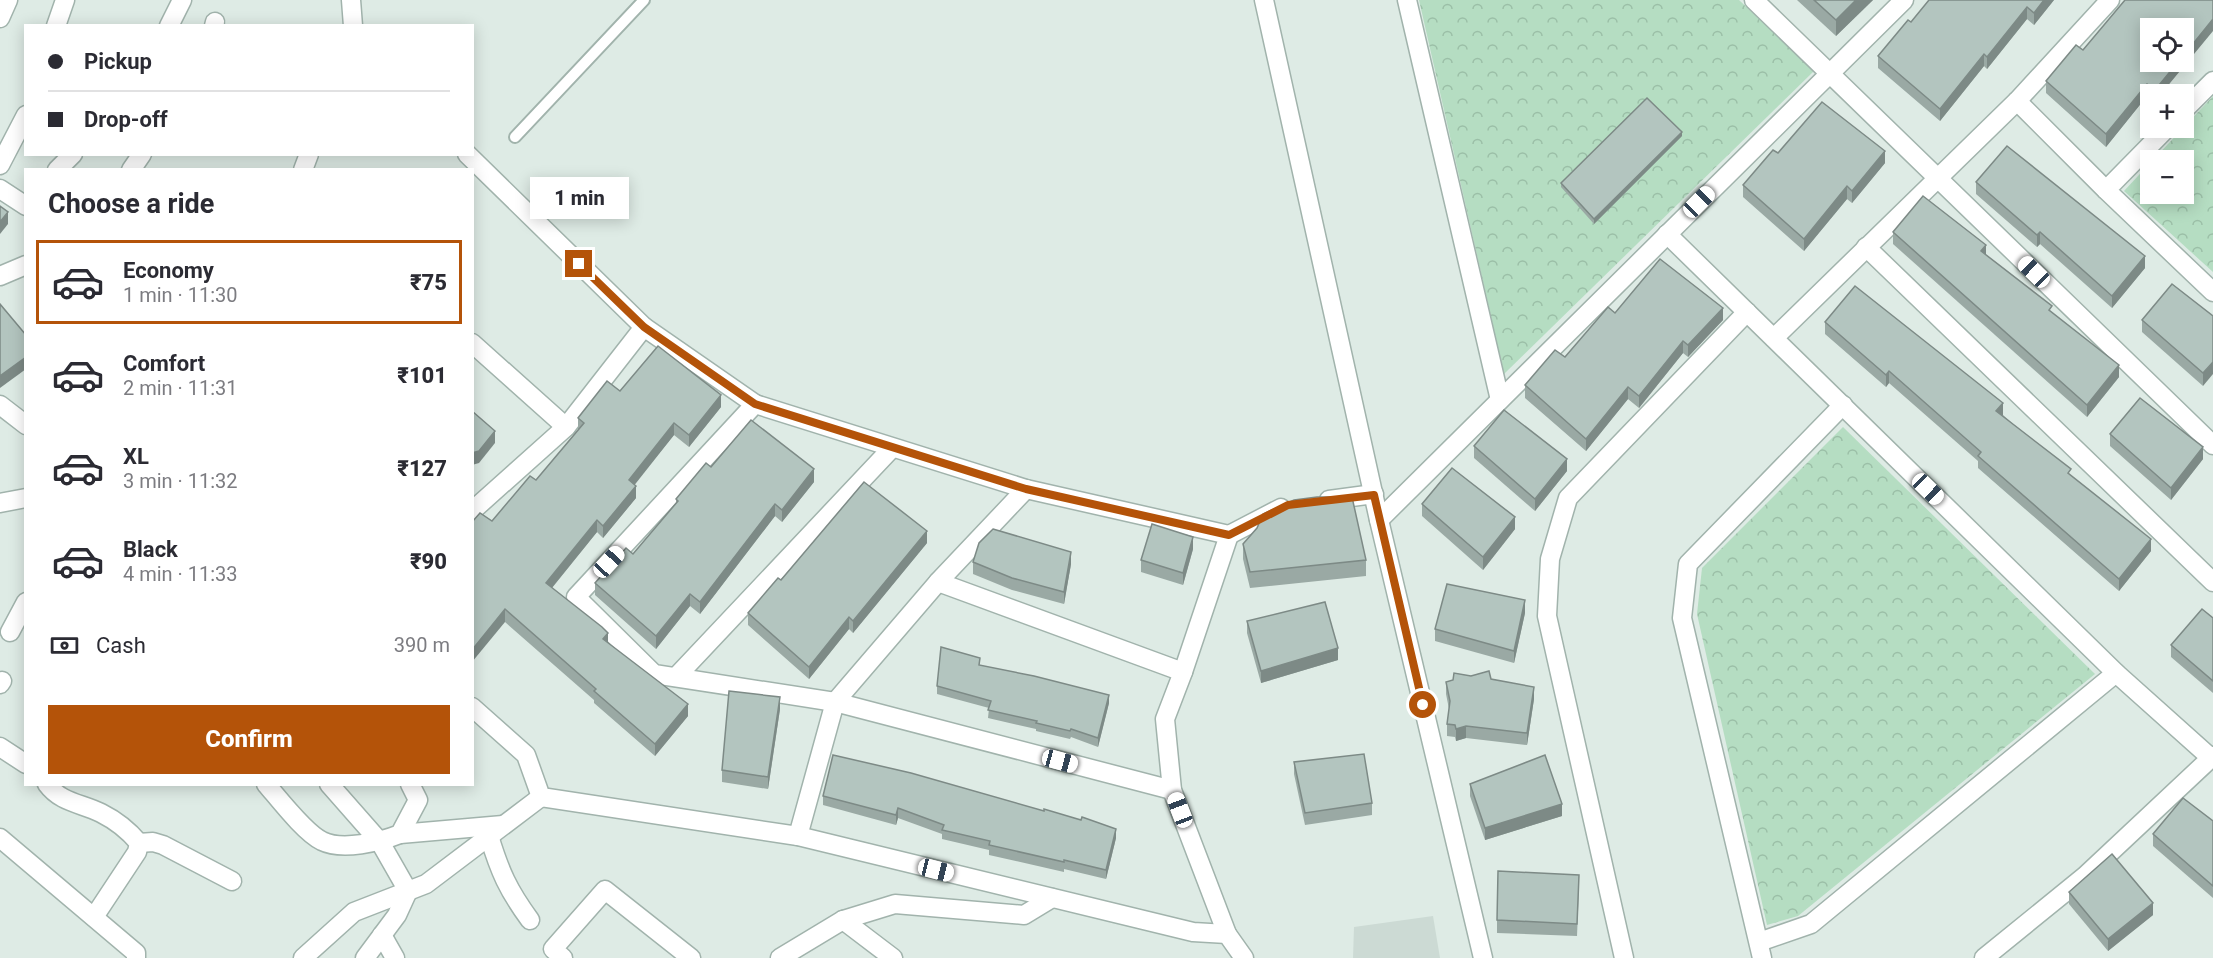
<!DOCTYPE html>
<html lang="en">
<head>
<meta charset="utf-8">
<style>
  :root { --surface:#fff; --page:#f7f7f7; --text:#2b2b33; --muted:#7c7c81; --line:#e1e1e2; --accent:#b45309 }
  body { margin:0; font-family:Roboto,sans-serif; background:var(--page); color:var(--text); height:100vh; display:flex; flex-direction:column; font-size:22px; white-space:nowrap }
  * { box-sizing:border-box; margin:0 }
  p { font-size:20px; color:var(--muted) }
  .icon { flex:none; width:33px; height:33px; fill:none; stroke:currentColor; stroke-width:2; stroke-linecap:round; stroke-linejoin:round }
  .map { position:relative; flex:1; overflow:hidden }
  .details { position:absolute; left:24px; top:168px; width:450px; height:618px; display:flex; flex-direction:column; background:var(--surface); border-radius:0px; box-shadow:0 3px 15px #0003 }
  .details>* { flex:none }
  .banner { position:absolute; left:24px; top:24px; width:450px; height:132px; border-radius:0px; box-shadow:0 3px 15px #0003; display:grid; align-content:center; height:132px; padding:0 24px; background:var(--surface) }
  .fabs { position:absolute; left:2140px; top:18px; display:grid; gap:12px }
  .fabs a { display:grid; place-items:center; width:54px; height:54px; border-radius:0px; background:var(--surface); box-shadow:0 3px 15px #0003; font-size:30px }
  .end { position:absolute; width:27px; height:27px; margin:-14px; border:8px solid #b45309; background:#fff; box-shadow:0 0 0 3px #fff }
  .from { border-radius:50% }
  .bubble { position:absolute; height:42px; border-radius:0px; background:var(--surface); box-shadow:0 3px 15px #0003; font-size:20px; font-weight:800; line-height:42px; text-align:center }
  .car { position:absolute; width:18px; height:36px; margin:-18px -9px; border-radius:8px; box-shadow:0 0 4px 2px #0007; background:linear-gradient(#fff 24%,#345 0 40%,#fff 0 76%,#345 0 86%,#fff 0) }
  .banner b { display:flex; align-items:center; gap:21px; height:57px; font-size:22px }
  .banner b+b { border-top:2px solid var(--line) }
  .banner i { width:15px; height:15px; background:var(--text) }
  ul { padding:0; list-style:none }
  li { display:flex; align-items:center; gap:18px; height:84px; margin:0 12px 9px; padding:0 12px; border:3px solid transparent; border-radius:0px }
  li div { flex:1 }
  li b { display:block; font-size:22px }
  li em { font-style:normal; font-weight:800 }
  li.active { border-color:var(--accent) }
  li>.icon { width:54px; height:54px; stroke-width:1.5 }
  h2 { padding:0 24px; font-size:27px; line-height:72px }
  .pay { display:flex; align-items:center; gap:15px; height:66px; padding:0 24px; font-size:22px }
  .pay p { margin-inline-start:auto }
  .action { display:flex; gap:12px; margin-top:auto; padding:12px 24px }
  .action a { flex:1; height:69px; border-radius:0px; background:var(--accent); color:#fff; font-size:24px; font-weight:800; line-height:69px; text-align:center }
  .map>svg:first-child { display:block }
</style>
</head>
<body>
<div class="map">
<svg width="2213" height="958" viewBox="0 0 2213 958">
  <defs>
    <pattern id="forest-crowns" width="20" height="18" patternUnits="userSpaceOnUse" patternTransform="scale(1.5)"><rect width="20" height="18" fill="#b5ddc2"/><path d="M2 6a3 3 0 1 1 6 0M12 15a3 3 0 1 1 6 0" fill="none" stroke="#9bbfa7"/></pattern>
  </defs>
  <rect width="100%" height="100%" fill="#deebe5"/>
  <!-- built -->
  <polygon fill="#ccdad4" points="1433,916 1440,958 1353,958 1354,927"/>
  <!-- forest -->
  <g fill="url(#forest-crowns)">
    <polygon points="1419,0 1739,0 1814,71 1504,374"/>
    <polygon points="2213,96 2213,272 2124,191 2151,162 2151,194 2184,194 2184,160 2153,160"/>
    <polygon points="1843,427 2095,674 1798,916 1767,925 1697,614 1702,568"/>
  </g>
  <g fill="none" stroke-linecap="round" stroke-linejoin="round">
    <!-- service casing -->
    <g stroke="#a1b3ac" stroke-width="14">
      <polyline id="service" points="515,137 644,0"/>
    </g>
    <!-- minor casing -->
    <g stroke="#a1b3ac" stroke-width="21">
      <g id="minor">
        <polyline points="351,0 353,26"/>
        <polyline points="1407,0 1500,400"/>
        <polyline points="1754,0 2213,445"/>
        <polyline points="0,18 8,0"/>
        <polyline points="56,26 65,0"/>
        <polyline points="169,26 182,0"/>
        <polyline points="214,26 215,22"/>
        <polyline points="2017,101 2106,190"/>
        <polyline points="2184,110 2213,81"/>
        <polyline points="2167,128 2106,190 2213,292"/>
        <polyline points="467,154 644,327"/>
        <polyline points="0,165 26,115"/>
        <polyline points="57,170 73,154"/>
        <polyline points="131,170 142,154"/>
        <polyline points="303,170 309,154"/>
        <polyline points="0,189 26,206"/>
        <polyline points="1667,234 2116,673 2211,758"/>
        <polyline points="1866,247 2213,582"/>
        <polyline points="0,276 26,265"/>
        <polyline points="1774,338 2017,101 2110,0"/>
        <polyline points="472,343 566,427"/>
        <polyline points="0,405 26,425"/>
        <polyline points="1329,500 1374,494"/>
        <polyline points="0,503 26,498"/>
        <polyline points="472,511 566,427 644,327 755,404"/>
        <polyline points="1379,520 1904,0"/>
        <polyline points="938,582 1026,489"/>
        <polyline points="10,632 26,602"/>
        <polyline points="1183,672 1229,535"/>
        <polyline points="676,677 892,448"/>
        <polyline points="0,684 2,681"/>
        <polyline points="472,707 526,755 541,797 798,836 1193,932 1227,934 1244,958"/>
        <polyline points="0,747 26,764"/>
        <path d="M47,784C61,803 81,803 101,813C115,820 129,831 139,843L137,852L94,917"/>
        <path d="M266,784C279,799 305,833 322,841C342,851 380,842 400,834L418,800L410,784"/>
        <polyline points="329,784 380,842 408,891 397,915 365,958"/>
        <polyline points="400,834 503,825"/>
        <path d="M489,836C500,872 508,890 530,920"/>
        <polyline points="798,836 835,702 1172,790"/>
        <polyline points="0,838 136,953 136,958"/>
        <polyline points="139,843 153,842 163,845 232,881"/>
        <polyline points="843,920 893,958"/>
        <polyline points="1227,934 1172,790 1165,719 1183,672 938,582 835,702 654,674 576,597 755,404 1026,489 1229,535 1281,508"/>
        <polyline points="382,935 395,958"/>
        <polyline points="1759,942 1811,924 2116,673"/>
        <polyline points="303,958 354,912 426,884 541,797"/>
        <polyline points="563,958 553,949 605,890 691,958"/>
        <polyline points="780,958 843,920 895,904 1024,915 1052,898"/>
        <polyline points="1624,958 1547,616 1550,559 1568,498 1747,312"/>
        <polyline points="1762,958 1682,618 1688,564 1843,405"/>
        <polyline points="1984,958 2085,876 2213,756"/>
      </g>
    </g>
    <!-- tertiary casing -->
    <g stroke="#a1b3ac" stroke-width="21">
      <polyline id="tertiary" points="1264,0 1379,520 1483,958"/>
    </g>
    <!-- service -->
    <use href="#service" stroke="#fff" stroke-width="10"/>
    <!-- minor -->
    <use href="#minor" stroke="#fff" stroke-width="18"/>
    <!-- tertiary -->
    <use href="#tertiary" stroke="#fff" stroke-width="18"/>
  </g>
  <!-- wall -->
  <g fill="#9aa9a4">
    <polygon points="1797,0 1873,0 1836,36"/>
    <polygon points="1929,0 2054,0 2034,25 2027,19 1987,69 1984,66 1940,121 1878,68 1878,56 1911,22"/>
    <polygon points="2125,0 2161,94 2151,94 2151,99 2147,96 2106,147 2046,93 2046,81 2083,50"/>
    <polygon points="1682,136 1594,224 1561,187 1561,183"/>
    <polygon points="1778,153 1885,163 1852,203 1847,199 1804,251 1743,197 1743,185"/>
    <polygon points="1976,182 2145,268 2112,308 2040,244 2037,247 1976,194"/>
    <polygon points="1893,232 1986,255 2052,313 2119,377 2087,417 1893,244"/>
    <polygon points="1615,313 1723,320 1688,357 1683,353 1639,408 1628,399 1586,451 1525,398 1525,385 1565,357"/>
    <polygon points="2213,316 2203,386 2142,332 2142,320"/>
    <polygon points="1825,322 2003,415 2071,476 2151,551 2119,591 1978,468 1978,461 1889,383 1886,387 1825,334"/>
    <polygon points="620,391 721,407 689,447 674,435 634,484 636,498 603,538 597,532 552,588 608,642 688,716 655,756 594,703 594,700 505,622 492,521 536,480 578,430 578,418"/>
    <polygon points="2110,434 2203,459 2171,500 2110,446"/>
    <polygon points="1474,446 1567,471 1535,511 1474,458"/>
    <polygon points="711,467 814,482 782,522 775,516 700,614 690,606 656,649 595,595 595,583 633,554 676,504 676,499"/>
    <polygon points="1422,504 1515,529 1483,570 1422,516"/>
    <polygon points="927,543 853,633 849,629 809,679 748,625 748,613 781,580"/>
    <polygon points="1243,544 1366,560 1366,576 1250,588 1243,559"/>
    <polygon points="1193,549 1183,585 1141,572 1141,560"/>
    <polygon points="973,562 1071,564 1064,604 1012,590 973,574"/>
    <polygon points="1525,613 1514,663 1435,641 1435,629"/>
    <polygon points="2213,618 2213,693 2171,657 2171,645"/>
    <polygon points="1247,621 1338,660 1261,683 1247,633"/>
    <polygon points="980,665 1109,703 1098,747 1071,737 1070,739 1036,731 1036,729 988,718 989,708 937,694 937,686"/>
    <polygon points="1491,679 1534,699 1527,745 1466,738 1456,741 1455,737 1447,736 1447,724 1449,709 1446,694 1446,682"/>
    <polygon points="780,709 768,789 722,782 722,770"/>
    <polygon points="1294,762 1372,803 1372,815 1305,825 1294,774"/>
    <polygon points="1470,784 1562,816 1485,840 1470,796"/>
    <polygon points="823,796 1044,811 1116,838 1106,879 1064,869 1064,872 989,855 989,850 942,839 942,834 898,818 896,825 823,805"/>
    <polygon points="2213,821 2213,898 2153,846 2153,834"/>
    <polygon points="1579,887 1577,936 1497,933 1497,920"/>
    <polygon points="2069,892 2153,915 2108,951 2069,904"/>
  </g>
  <!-- shaded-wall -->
  <g fill="#7d8a86">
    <polygon points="1856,0 1873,0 1836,36 1836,20"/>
    <polygon points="2044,0 2054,0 2034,25 2034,13"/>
    <polygon points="2027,7 2027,19 1987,69 1987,57"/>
    <polygon points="2213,19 2213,31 2161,94 2155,94 2155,90 2178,62 2184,62 2184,55"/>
    <polygon points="1984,54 1984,66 1940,121 1940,109"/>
    <polygon points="2147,84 2147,96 2106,147 2106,134"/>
    <polygon points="1682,132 1682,136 1594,224 1594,219"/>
    <polygon points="1885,151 1885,163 1852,203 1852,191"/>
    <polygon points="1847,186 1847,199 1804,251 1804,239"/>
    <polygon points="8,212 8,224 0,234 0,222"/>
    <polygon points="2040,232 2040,244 2037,247 2037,235"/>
    <polygon points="1986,245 1986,257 1981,251"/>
    <polygon points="2145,256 2145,268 2112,308 2112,296"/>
    <polygon points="1723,308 1723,320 1688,357 1688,345"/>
    <polygon points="1683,341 1683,353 1639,408 1639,396"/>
    <polygon points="26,357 26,369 0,388 0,376"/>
    <polygon points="2213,362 2213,374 2203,386 2203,373"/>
    <polygon points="2119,365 2119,377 2087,417 2087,405"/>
    <polygon points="1889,371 1889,383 1886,387 1886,375"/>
    <polygon points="1628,387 1628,399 1586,451 1586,439"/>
    <polygon points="721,395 721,407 689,447 689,435"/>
    <polygon points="2003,403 2003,415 1996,423 1996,411"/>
    <polygon points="674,423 674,435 629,492 629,480"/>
    <polygon points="495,431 495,443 479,463 472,465 472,453"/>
    <polygon points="2203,447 2203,459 2171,500 2171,488"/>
    <polygon points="1567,459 1567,471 1535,511 1535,499"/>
    <polygon points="814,469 814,482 782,522 782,510"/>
    <polygon points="636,486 636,498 603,538 603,526"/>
    <polygon points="775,504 775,516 700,614 700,602"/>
    <polygon points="1515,517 1515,529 1483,570 1483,557"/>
    <polygon points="597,520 597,532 546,595 546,583"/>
    <polygon points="927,531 927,543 853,633 853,621"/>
    <polygon points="1193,537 1193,549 1183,585 1183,573"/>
    <polygon points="2151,539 2151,551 2119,591 2119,579"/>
    <polygon points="1071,552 1071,564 1064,604 1064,592"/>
    <polygon points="690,594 690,606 656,649 656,636"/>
    <polygon points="1525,600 1525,613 1514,663 1514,651"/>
    <polygon points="505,609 505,622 472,662 472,650"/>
    <polygon points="849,617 849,629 809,679 809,667"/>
    <polygon points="608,633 608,645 603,639"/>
    <polygon points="1338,648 1338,660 1261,683 1261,671"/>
    <polygon points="1534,687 1534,699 1527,745 1527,733"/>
    <polygon points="1109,695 1109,703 1098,747 1098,738"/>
    <polygon points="780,697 780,709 768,789 768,777"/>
    <polygon points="688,704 688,716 655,756 655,744"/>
    <polygon points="1466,726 1466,738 1456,741 1456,729"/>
    <polygon points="1562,804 1562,816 1485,840 1485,828"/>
    <polygon points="898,808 898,818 896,825 896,815"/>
    <polygon points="1116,829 1116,838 1106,879 1106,870"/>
    <polygon points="2153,903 2153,915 2108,951 2108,939"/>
  </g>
  <!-- building -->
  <g fill="#b3c5bf" stroke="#7d8a86" stroke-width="1.5">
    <polygon points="1814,0 1856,0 1836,20"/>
    <polygon points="1929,0 2044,0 2034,13 2027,7 1987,57 1984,54 1940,109 1878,56 1908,20 1911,22"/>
    <polygon points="2125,0 2213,0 2213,19 2184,55 2184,28 2151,28 2151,62 2178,62 2155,90 2147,84 2106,134 2046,81 2076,45 2083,50"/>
    <polygon points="1647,98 1682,132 1594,219 1561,183"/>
    <polygon points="1822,102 1885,151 1852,191 1847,186 1804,239 1743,185 1773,150 1778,153"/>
    <polygon points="2007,146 2145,256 2112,296 2040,232 2037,235 1976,182"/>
    <polygon points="1923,196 1986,245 1981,251 2052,306 2049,310 2119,365 2087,405 1893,232"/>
    <polygon points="0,206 8,212 0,222"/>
    <polygon points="1660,259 1723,308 1688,345 1683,341 1639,396 1628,387 1586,439 1525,385 1555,350 1565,357 1608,307 1615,313"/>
    <polygon points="2172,284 2213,316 2213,362 2203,373 2142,320"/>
    <polygon points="1855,286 2003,403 1996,411 2071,469 2068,473 2151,539 2119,579 1978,456 1981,452 1889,371 1886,375 1825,322"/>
    <polygon points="0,304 26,335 26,357 0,376"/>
    <polygon points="658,346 721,395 689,435 674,423 629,480 636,486 603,526 597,520 546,583 602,627 608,633 603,639 688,704 655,744 594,691 596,689 505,609 472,650 472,522 480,513 492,521 530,476 536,480 584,423 578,418 607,381 620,391"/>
    <polygon points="2140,398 2203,447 2171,488 2110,434"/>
    <polygon points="1504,410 1567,459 1535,499 1474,446"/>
    <polygon points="472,411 495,431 479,451 472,453"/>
    <polygon points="751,420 814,469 782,510 775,504 700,602 690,594 656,636 595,583 626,548 633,554 678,501 676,499 706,463 711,467"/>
    <polygon points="1452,468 1515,517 1483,557 1422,504"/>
    <polygon points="864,482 927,531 853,621 849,617 809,667 748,613 778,578 781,580"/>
    <polygon points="1317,497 1352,497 1366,560 1250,572 1243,544 1257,528 1263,514 1294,500"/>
    <polygon points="1152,524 1193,537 1183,573 1141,560"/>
    <polygon points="993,529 1071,552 1064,592 1012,578 973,562 979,543"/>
    <polygon points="1447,584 1525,600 1514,651 1435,629"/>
    <polygon points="1325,602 1338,648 1261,671 1247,621"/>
    <polygon points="2202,609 2213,618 2213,681 2171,645"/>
    <polygon points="941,647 980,658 979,665 1034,676 1109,695 1098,738 1071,729 1070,731 1036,723 1037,721 988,710 991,701 937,686"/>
    <polygon points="1489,671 1491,679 1534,687 1527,733 1466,726 1456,729 1455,725 1447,724 1450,701 1446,682 1453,680 1454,673 1471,676"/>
    <polygon points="729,691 780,697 768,777 722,770"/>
    <polygon points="1364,754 1372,803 1305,813 1294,762"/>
    <polygon points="833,755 911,773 1044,811 1044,809 1081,820 1082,817 1116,829 1106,870 1064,860 1064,862 989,845 990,841 942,830 944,825 898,808 896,815 823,796"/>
    <polygon points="1545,755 1562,804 1485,828 1470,784"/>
    <polygon points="2183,798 2213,821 2213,886 2153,834"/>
    <polygon points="2112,854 2153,903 2108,939 2069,892"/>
    <polygon points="1498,871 1579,875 1577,924 1497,920"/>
  </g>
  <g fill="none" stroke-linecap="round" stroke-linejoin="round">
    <!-- route -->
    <polyline stroke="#b45309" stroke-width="8" points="579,264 644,327 755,404 1026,489 1229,535 1288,505 1374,495 1423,705"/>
  </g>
</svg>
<div class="fabs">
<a><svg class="icon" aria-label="locate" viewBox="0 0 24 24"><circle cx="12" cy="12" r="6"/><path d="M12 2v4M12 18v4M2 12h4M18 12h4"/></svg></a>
<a>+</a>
<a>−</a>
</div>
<i class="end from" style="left:1423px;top:705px"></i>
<i class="end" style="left:579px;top:264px"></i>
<div class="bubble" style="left:530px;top:177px;width:99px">1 min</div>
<i class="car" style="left:1699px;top:202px;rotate:45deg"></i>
<i class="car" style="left:2034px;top:272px;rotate:314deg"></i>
<i class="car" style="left:1928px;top:489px;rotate:134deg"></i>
<i class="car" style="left:609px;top:562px;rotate:43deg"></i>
<i class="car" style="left:1060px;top:761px;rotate:105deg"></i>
<i class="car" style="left:1180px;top:810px;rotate:339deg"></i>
<i class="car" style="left:936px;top:870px;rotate:104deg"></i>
<div class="banner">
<b><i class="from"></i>Pickup</b>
<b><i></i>Drop-off</b>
</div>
<section class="details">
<h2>Choose a ride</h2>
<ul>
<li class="active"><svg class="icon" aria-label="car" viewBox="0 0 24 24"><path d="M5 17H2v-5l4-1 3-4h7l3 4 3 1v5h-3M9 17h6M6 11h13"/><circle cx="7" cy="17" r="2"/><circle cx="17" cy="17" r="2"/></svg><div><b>Economy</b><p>1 min · 11:30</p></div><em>₹75</em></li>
<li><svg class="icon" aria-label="car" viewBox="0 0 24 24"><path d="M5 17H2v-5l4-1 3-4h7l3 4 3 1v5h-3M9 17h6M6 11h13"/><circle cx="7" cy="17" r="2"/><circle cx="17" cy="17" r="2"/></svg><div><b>Comfort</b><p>2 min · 11:31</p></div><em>₹101</em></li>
<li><svg class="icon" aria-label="car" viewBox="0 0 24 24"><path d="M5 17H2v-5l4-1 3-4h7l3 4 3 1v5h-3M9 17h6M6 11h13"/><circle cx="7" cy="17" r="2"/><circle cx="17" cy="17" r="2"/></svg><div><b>XL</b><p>3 min · 11:32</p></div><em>₹127</em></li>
<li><svg class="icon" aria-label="car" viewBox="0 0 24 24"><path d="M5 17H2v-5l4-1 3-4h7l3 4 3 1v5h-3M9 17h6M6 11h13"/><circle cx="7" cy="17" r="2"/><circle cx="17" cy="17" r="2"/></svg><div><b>Black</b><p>4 min · 11:33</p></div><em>₹90</em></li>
</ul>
<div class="pay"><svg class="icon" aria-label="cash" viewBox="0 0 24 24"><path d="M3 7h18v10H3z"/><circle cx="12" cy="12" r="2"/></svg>Cash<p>390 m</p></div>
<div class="action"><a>Confirm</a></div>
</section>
</div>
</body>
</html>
